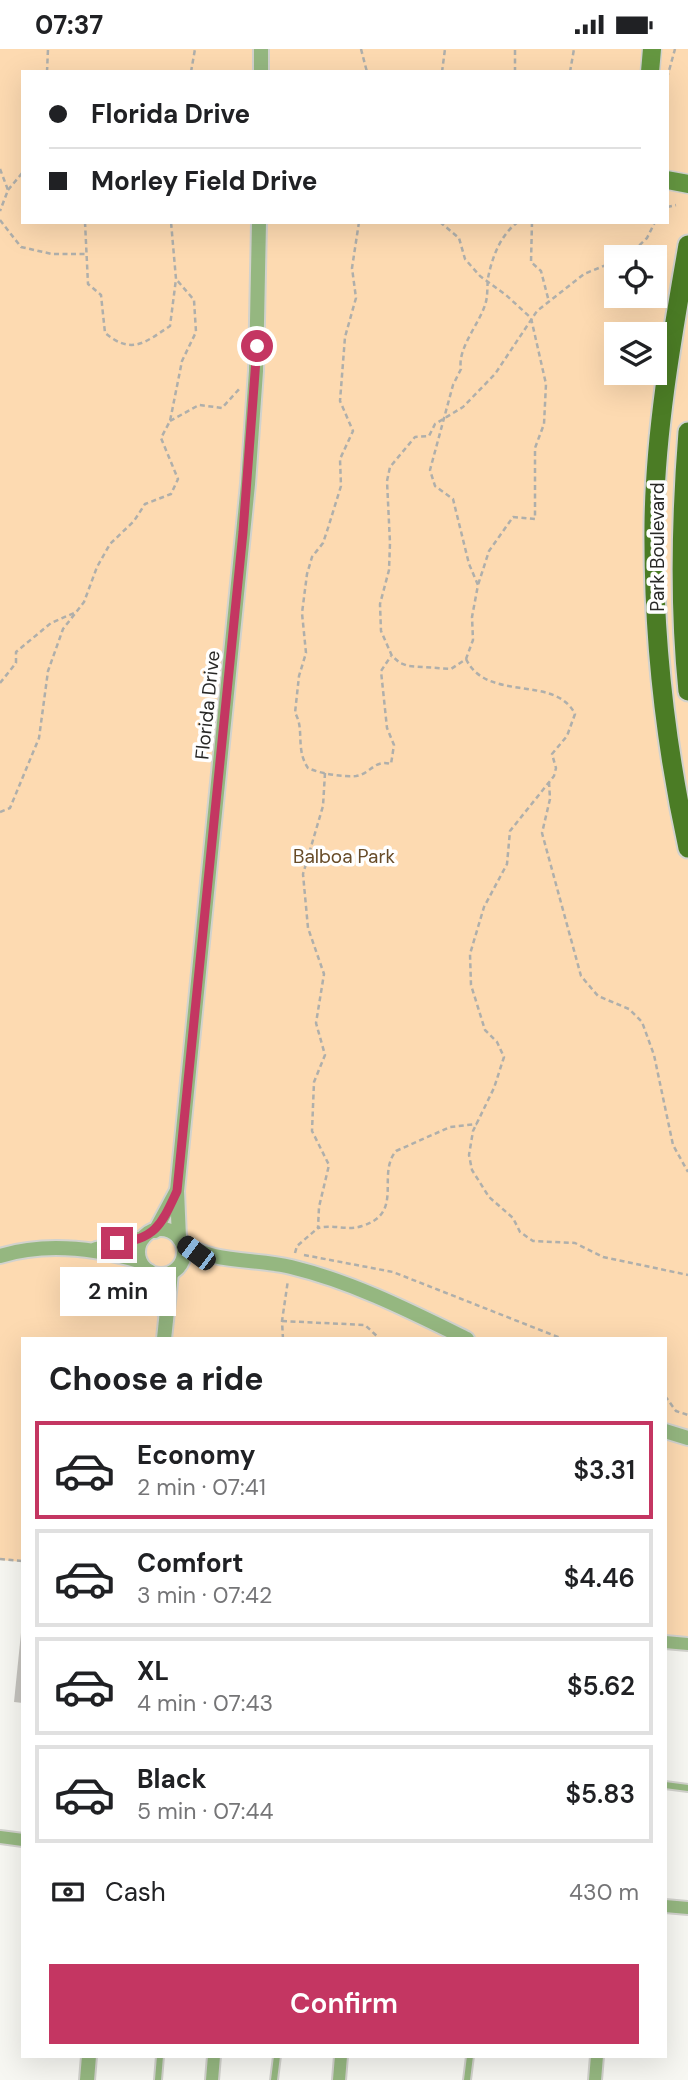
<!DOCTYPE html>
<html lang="en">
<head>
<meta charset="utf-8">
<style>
  :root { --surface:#fff; --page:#f6f6f6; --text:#202124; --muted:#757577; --line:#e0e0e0; --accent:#c43662 }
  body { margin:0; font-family:"DM Sans",sans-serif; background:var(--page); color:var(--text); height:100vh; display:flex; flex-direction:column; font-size:26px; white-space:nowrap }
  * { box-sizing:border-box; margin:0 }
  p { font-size:23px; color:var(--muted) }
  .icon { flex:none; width:38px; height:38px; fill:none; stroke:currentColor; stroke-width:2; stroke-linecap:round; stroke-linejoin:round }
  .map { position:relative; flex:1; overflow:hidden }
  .drawer { position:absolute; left:21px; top:1288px; width:646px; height:721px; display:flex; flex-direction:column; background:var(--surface); border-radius:0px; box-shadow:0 7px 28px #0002 }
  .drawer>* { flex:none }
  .top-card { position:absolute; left:21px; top:21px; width:648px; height:154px; border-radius:0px; box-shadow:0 7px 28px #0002; display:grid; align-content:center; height:154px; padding:0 28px; background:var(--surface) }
  .tools { position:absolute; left:604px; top:196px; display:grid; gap:14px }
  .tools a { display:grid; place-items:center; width:63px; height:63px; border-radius:0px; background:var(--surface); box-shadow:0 7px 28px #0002; font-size:35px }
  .end { position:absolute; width:32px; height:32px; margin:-16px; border:9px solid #c43662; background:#fff; box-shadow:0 0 0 4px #fff }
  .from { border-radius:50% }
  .bubble { position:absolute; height:49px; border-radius:0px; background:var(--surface); box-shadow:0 7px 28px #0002; font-size:23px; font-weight:600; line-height:49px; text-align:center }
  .car { position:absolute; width:21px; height:42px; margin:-21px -10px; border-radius:9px; box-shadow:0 0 5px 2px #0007; background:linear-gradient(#222 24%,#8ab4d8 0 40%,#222 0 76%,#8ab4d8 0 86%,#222 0) }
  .top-card b { display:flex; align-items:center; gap:24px; height:66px; font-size:26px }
  .top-card b+b { border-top:2px solid var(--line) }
  .top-card i { width:18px; height:18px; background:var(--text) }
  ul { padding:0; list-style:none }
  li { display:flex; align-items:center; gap:21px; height:98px; margin:0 14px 10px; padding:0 14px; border:4px solid var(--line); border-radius:0px }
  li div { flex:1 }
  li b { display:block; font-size:26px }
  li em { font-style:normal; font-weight:600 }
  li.on { border-color:var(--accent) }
  li>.icon { width:63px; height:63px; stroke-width:1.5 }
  h2 { padding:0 28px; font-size:32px; line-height:84px }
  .pay { display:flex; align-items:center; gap:18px; height:77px; padding:0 28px; font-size:26px }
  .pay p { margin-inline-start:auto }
  .action { display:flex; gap:14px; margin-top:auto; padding:14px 28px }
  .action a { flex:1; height:80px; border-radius:0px; background:var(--accent); color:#fff; font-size:28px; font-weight:600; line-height:80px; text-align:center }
  .status { display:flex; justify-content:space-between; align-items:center; height:49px; padding:0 35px; background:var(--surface); direction:ltr }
  .status svg { height:19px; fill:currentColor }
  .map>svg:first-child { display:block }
</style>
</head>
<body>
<div class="status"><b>07:37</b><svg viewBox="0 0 49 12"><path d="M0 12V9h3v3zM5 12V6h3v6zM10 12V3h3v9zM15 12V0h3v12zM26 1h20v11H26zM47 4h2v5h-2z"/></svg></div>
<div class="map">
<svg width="688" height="2031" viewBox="0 0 688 2031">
  <rect width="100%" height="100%" fill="#f7f7f2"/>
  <!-- green -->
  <path fill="#fddab1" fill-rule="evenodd" d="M0,0H688V1590L665,1588V1290H23V1513L0,1511ZM23,23H667V173H23ZM616,208H654V247H616ZM616,285H654V324H616Z"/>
  <!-- building -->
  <polygon fill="#c5c3be" points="21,1584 23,1584 23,1654 14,1653"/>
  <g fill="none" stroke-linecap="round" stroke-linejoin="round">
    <!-- service casing -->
    <g stroke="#d2d2cd" stroke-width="10">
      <g id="service">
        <polyline points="665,1736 688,1739"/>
        <polyline points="158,2031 160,2007"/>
        <polyline points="274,2031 277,2007"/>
        <polyline points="467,2031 470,2007"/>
      </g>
    </g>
    <!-- minor casing -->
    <g stroke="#d2d2cd" stroke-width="16">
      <g id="minor">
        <polyline points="665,1593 688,1595"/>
        <polyline points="0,1788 23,1791"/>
        <polyline points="665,1857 688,1859"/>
        <polyline points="212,2031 214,2007"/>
        <polyline points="339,2031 341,2007"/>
        <polyline points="595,2031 597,2007"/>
      </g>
    </g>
    <!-- tertiary casing -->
    <g stroke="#d2d2cd" stroke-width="18">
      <g id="tertiary">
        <polyline points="261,23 261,0"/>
        <circle cx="161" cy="1203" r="23"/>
        <polyline points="155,1182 176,1143"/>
        <polyline points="179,1189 177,1142 248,435 256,322 259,173"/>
        <path d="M182,1193C212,1215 255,1209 291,1218C353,1233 410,1262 467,1290"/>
        <polyline points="96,1200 143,1189"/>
        <path d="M0,1207C46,1193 94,1199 139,1212"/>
        <polyline points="149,1222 158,1236 164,1262"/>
        <polyline points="164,1290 171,1224"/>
        <polyline points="665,1382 688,1389"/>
        <polyline points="87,2031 89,2007"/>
      </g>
    </g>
    <!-- secondary casing -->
    <g stroke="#d2d2cd" stroke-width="21">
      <g id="secondary">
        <polyline points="650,23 652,0"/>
        <polyline points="667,131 688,135"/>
      </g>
    </g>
    <!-- primary casing -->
    <g stroke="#d2d2cd" stroke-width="23">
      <g id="primary">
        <path d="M688,196C672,288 655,383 654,476C653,585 665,694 688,799"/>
        <path d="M688,383C681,470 679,555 688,642"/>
      </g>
    </g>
    <!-- path -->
    <g stroke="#afafab" stroke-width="2.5" stroke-dasharray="5 3.5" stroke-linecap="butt">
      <polyline points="361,0 367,23"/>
      <polyline points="47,23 48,0"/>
      <polyline points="191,23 195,0"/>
      <polyline points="442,23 445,0"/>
      <polyline points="515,23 515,0"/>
      <polyline points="570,23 574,0"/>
      <polyline points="667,29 675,0"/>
      <polyline points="0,120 8,141 0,162"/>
      <polyline points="8,141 23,123"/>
      <polyline points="667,158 676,156"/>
      <polyline points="0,171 21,198 52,205 86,205"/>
      <path d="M85,173L88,235L101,246L105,284C132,306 144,294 170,277L176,230L171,173"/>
      <path d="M359,173L352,219L356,249L345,288L340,352L353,382L340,410L341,437L328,479L323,494L312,508L307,525L302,564L306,604L299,627L295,664C305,680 295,700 308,719C321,725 342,728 356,727C371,725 374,710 391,715L394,696L387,679L381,622L391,607"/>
      <polyline points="440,173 459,189 465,210 480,227 506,246 531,269 546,335 544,375 535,399 535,470 513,468 489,502 478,536"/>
      <path d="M518,173C500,186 492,209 488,229C487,238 488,248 485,256C479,275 457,300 461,320L453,336L430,421L435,437L453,450L469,515L478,536L472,568L473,591L466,610L451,620L408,617L400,614L392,607L381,582L380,555L389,521L390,494L387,432L390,418L415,388L429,387L435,375L463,358L495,325L537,262L584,225L616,212"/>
      <polyline points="532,173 531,213 541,222 549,253"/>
      <polyline points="627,208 647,189 655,173"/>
      <polyline points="170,372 199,356 222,359 241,338"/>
      <path d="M466,610C487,654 555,625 575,665L567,687L552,705L556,719L554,727L510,782L507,815L484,858L470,905L471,936L485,981L497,993L504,1008L494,1039L473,1082L469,1106L472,1121L489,1148L513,1169L520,1183L533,1192L575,1194L603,1208L688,1226"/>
      <polyline points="0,634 16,614 16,603 51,574 74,564"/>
      <path d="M325,724L323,757L303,825L308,879L324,925L316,974L325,1006L314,1033L312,1082L329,1116L319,1158L318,1179C334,1175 347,1182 362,1177C405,1164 376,1126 396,1102L450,1078L477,1075"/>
      <polyline points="549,733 550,750 542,784 581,927 598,947 629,960 642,973 654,1006 673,1096 688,1123"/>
      <polyline points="0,763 10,759 39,689 48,622 63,580 84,553 97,518 110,495 134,472 145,455 171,445 178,430 161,389 170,372 182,312 196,283 194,251 176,230"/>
      <polyline points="295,1204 297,1197 318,1179"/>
      <polyline points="304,1206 393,1223 563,1290"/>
      <polyline points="282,1272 365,1276 380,1290"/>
      <polyline points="283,1290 282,1272 288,1231"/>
      <polyline points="665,1347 676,1362 688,1366"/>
      <polyline points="0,1510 23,1512"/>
    </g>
    <!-- service -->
    <use href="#service" stroke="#95b780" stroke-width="6"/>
    <!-- minor -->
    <use href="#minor" stroke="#95b780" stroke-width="12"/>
    <!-- tertiary -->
    <use href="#tertiary" stroke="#95b780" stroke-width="14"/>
    <!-- secondary -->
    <use href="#secondary" stroke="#659741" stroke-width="18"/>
    <!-- primary -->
    <use href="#primary" stroke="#4b7c25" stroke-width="19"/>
  </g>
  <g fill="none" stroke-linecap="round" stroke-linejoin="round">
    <!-- route -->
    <path stroke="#c43662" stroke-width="9" d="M117,1194C156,1191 162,1174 177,1142L243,483L257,297"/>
  </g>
  <g text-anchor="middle" stroke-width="7" stroke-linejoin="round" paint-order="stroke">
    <!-- street labels -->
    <g font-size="19" fill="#282826" stroke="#fff">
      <text transform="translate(657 498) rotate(-90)" y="7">Park Boulevard</text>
      <text transform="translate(207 656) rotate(-84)" y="7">Florida Drive</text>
    </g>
    <!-- park labels -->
    <g font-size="19" fill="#674b27" stroke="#fff">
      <text x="344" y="814">Balboa Park</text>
    </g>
  </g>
</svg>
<div class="tools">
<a><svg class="icon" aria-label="locate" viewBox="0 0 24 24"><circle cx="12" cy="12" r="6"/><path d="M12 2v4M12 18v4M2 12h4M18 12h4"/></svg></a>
<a><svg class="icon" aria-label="layers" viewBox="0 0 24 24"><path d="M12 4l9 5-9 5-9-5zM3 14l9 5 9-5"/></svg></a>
</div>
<i class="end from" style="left:257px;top:297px"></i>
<i class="end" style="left:117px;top:1194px"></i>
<div class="bubble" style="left:60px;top:1218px;width:116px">2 min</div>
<i class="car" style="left:196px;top:1204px;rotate:307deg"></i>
<div class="top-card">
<b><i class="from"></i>Florida Drive</b>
<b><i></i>Morley Field Drive</b>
</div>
<section class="drawer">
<h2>Choose a ride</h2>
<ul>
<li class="on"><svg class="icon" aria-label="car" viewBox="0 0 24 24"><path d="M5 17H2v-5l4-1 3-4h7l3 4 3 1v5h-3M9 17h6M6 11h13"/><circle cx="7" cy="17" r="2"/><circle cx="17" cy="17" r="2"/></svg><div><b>Economy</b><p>2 min · 07:41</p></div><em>$3.31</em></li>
<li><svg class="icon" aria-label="car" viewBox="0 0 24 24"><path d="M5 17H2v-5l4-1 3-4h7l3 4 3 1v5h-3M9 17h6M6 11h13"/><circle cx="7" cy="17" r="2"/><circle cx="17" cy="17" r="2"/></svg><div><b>Comfort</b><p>3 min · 07:42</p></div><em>$4.46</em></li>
<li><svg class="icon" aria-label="car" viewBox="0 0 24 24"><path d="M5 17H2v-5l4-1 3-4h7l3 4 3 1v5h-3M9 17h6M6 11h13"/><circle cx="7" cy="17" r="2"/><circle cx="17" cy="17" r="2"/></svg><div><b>XL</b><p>4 min · 07:43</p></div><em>$5.62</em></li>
<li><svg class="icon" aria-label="car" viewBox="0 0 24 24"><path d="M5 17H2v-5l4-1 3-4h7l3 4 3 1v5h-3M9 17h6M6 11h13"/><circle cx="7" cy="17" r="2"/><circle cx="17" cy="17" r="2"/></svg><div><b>Black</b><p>5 min · 07:44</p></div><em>$5.83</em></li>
</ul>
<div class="pay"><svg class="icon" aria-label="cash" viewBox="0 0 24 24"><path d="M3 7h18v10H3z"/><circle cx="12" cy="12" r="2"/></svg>Cash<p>430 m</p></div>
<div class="action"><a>Confirm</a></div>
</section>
</div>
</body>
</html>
